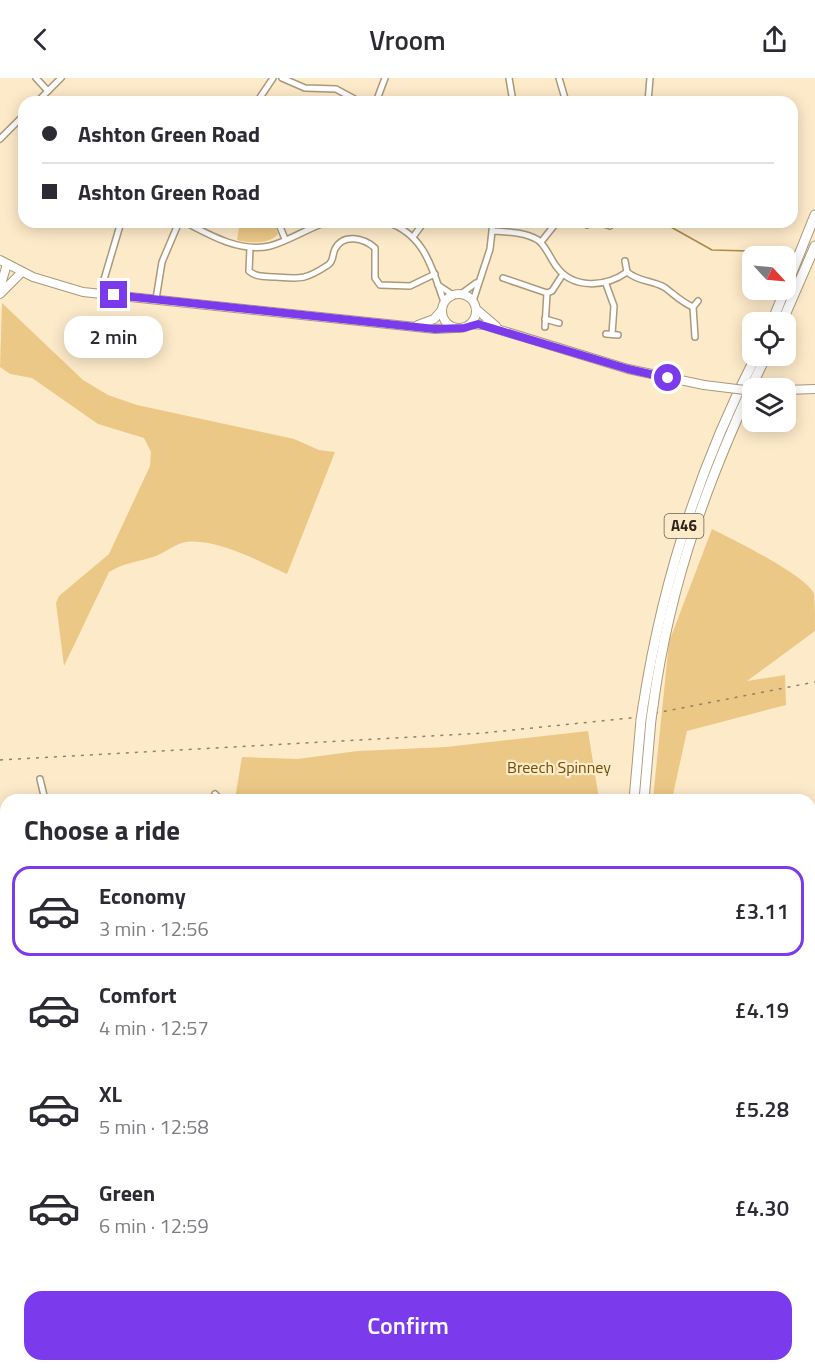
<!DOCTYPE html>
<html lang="en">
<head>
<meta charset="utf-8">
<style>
  :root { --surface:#fff; --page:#f7f7f7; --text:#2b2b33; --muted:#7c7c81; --line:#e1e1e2; --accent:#7c3aed }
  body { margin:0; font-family:"Titillium Web",sans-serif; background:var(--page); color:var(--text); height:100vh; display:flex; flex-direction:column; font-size:22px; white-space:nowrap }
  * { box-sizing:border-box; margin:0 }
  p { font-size:20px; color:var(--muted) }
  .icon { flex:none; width:33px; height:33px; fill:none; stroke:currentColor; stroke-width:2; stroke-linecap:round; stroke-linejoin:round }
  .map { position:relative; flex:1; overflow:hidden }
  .drawer { position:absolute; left:0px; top:716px; width:816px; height:578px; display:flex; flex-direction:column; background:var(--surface); border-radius:18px 18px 0 0; box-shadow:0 3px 15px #0003 }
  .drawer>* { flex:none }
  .top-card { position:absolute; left:18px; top:18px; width:780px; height:132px; border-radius:18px; box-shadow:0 3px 15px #0003; display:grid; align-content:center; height:132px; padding:0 24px; background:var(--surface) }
  .needle { width:39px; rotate:116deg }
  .controls { position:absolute; left:742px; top:168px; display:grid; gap:12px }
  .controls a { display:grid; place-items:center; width:54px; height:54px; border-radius:12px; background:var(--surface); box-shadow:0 3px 15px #0003; font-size:30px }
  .end { position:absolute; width:27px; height:27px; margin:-14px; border:8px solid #7c3aed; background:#fff; box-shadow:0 0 0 3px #fff }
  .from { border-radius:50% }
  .bubble { position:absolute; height:42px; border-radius:18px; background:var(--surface); box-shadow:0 3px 15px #0003; font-size:20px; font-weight:600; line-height:42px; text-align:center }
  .top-card b { display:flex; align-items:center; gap:21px; height:57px; font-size:22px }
  .top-card b+b { border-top:2px solid var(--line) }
  .top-card i { width:15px; height:15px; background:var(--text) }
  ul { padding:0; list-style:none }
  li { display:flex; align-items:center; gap:18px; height:90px; margin:0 12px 9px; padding:0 12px; border:3px solid transparent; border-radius:18px }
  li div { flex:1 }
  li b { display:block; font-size:22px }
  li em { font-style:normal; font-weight:600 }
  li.active { border-color:var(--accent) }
  li>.icon { width:54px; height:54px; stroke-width:1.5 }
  h2 { padding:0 24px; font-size:27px; line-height:72px }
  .cta { display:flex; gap:12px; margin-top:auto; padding:12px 24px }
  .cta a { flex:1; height:69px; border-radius:18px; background:var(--accent); color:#fff; font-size:24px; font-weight:600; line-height:69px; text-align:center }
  header { display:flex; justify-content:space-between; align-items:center; height:78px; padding:0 24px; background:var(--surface); font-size:27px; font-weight:600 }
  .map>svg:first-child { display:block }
</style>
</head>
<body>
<header><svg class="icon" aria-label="back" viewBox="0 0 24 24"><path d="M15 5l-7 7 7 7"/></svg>Vroom<svg class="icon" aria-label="share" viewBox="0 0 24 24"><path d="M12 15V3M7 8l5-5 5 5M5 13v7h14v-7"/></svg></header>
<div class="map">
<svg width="815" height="1292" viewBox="0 0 815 1292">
  <rect width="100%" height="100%" fill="#fdeac9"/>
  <!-- green -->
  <g fill="#ecc886">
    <path d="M240,144H273L278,156C268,167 250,165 237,162Z"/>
    <path d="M2,225L83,302L108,317L137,327L294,361L319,372L335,374L287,496C261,484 210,457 182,465C172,468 163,476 153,479C137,484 124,485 109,494L64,588L56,525L59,518L109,476L150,388L151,374L144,360L98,346L32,300L10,296L0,289Z"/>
    <path d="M712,451C732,461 808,498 814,516C815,526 815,542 815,553L747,603L785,597L786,627L687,653L672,721H653L669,564Z"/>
    <polygon points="588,653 599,721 235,721 242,679 297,681 358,673 446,669"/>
  </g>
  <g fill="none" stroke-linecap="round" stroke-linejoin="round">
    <!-- stream -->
    <g stroke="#ad8a4a" stroke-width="1.5">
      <polyline points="662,144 712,172 750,173"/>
      <polyline points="769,171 779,170"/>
    </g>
    <!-- street casing -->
    <g stroke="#aa997a" stroke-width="8">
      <g id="street">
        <polyline points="36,0 48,13"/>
        <polyline points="282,0 305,10 336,11 360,24"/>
        <polyline points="509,0 513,24"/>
        <polyline points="559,0 566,24"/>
        <polyline points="37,24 61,0"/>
        <polyline points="257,24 273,0"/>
        <polyline points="376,24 385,0"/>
        <polyline points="648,24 650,0"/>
        <polyline points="0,61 24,37"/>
        <path d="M185,144C209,157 241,175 270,168C289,163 308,150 327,144"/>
        <polyline points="278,144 285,161"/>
        <path d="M387,144C425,157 432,190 444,224"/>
        <polyline points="598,144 610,148"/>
        <polyline points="587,147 588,144"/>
        <path d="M493,153C508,154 524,154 538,162C546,168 550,180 556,188C573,212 606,209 627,194C639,204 651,202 664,209C674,216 681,224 693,229L698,223"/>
        <polyline points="413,159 424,144"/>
        <polyline points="541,164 557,144"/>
        <path d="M250,170L249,193C257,200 266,198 276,199C301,201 305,202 328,187C334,183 332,177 335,171C343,155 364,160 375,170V200L380,207L410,208L435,196"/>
        <polyline points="625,183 627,194"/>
        <polyline points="503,200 547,215 552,213 563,196"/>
        <polyline points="606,206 614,228 612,256"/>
        <polyline points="438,207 453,217"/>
        <polyline points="100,215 121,144"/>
        <polyline points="461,216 476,205"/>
        <polyline points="156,221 162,184 179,144"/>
        <polyline points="473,223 490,171 493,144"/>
        <polyline points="693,229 695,259"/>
        <polyline points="545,241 559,245"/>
        <polyline points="545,249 547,215"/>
        <polyline points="606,256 618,257"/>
        <polyline points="40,701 45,722"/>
        <polyline points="215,716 220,721"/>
        <polyline points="0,760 6,758"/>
        <polyline points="0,862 6,845"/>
        <polyline points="0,882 6,883"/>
        <polyline points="0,952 6,953"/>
        <polyline points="0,1024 6,1026"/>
        <polyline points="0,1048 6,1036"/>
        <polyline points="0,1149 6,1140"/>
        <polyline points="0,1270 6,1264"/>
        <polyline points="183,1287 183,1292"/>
        <polyline points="429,1287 450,1292"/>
        <polyline points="146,1292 151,1287"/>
        <polyline points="321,1292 322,1287"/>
        <polyline points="472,1292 472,1287"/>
        <polyline points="507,1292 507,1287"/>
      </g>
    </g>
    <!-- secondary casing -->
    <g stroke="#aa997a" stroke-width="10">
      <g id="secondary">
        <polyline points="0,182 33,199 83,214 435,251 455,250"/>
        <polyline points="0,210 7,186"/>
        <circle cx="459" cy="233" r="17"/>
        <polyline points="0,216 22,194"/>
        <polyline points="476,231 496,248"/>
        <polyline points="471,246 484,247 628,291 704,307"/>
        <polyline points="418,247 434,241 441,233"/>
        <polyline points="786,312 815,311"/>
        <polyline points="395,1287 397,1292"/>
        <polyline points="416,1292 419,1287"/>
      </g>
    </g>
    <!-- highway casing -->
    <g stroke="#aa997a" stroke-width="11">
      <g id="highway">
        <polyline points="772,244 815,137"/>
        <polyline points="782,244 815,168"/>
        <path d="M653,628C670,501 711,392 766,278"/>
        <path d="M643,629C662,505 699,389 756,278"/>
        <polyline points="634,722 641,642"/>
        <polyline points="644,722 651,641"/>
        <polyline points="580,1292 581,1287"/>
        <polyline points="590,1292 591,1287"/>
      </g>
    </g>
    <!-- street -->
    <use href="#street" stroke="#fff" stroke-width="5"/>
    <!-- secondary -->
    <use href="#secondary" stroke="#fff" stroke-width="8"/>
    <!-- highway -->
    <use href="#highway" stroke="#fff" stroke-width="9"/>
    <!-- rail -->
    <polyline stroke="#8e816b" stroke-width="1.5" stroke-dasharray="3 6" stroke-linecap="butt" points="0,682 483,655 630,640 815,604"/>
    <!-- secondary-bridge casing -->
    <g stroke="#aa997a" stroke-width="10" stroke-linecap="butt">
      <polyline id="secondary-bridge" points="704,307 753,313"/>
    </g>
    <!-- highway-bridge casing -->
    <g stroke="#aa997a" stroke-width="11" stroke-linecap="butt">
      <g id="highway-bridge">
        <polyline points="651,641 653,628"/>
        <polyline points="641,642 643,629"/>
      </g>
    </g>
    <!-- secondary-bridge -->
    <use href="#secondary-bridge" stroke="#fff" stroke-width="8"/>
    <!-- highway-bridge -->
    <use href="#highway-bridge" stroke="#fff" stroke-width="9"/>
  </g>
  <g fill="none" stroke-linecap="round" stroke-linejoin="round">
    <!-- route -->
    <polyline stroke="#7c3aed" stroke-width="8" points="114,217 435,251 464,250 478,246 628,291 668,300"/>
  </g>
  <g text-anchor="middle" stroke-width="4.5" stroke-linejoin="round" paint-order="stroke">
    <!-- shield labels -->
    <rect fill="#fdeac9" stroke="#6b604e" stroke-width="1.5" x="664.5" y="436" width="39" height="24" rx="4.5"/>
    <g font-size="15" font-weight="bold" fill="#2c2519">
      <text x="684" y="453">A46</text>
    </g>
    <!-- park labels -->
    <g font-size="16" fill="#6d4f09" stroke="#fdeac9">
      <text x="559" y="695">Breech Spinney</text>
    </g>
  </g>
</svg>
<div class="controls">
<a><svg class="needle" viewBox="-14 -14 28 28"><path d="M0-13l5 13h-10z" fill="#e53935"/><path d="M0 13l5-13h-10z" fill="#7c7c81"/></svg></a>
<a><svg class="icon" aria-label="locate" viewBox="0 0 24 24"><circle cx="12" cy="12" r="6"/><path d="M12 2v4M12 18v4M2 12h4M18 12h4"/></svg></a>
<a><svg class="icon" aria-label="layers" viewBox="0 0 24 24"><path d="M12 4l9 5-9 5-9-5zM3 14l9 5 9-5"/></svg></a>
</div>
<i class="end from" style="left:668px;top:300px"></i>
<i class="end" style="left:114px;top:217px"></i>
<div class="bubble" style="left:64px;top:238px;width:99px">2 min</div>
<div class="top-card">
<b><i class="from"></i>Ashton Green Road</b>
<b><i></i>Ashton Green Road</b>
</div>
<section class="drawer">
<h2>Choose a ride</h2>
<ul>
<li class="active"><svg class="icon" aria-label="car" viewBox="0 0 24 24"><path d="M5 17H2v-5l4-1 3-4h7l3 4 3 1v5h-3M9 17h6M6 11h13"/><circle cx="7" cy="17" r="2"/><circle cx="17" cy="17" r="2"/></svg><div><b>Economy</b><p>3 min · 12:56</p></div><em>£3.11</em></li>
<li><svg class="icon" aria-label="car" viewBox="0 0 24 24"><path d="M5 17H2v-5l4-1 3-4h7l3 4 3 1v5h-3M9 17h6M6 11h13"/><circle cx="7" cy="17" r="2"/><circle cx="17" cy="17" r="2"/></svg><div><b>Comfort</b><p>4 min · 12:57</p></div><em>£4.19</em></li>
<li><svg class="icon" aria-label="car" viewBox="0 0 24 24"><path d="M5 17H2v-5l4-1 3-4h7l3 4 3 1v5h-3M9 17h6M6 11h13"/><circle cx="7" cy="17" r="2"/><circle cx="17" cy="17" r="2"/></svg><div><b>XL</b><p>5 min · 12:58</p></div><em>£5.28</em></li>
<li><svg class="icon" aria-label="car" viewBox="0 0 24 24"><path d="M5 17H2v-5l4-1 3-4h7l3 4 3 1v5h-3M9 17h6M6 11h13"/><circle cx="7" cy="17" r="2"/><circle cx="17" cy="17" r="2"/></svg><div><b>Green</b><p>6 min · 12:59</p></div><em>£4.30</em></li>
</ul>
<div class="cta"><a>Confirm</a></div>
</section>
</div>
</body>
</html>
